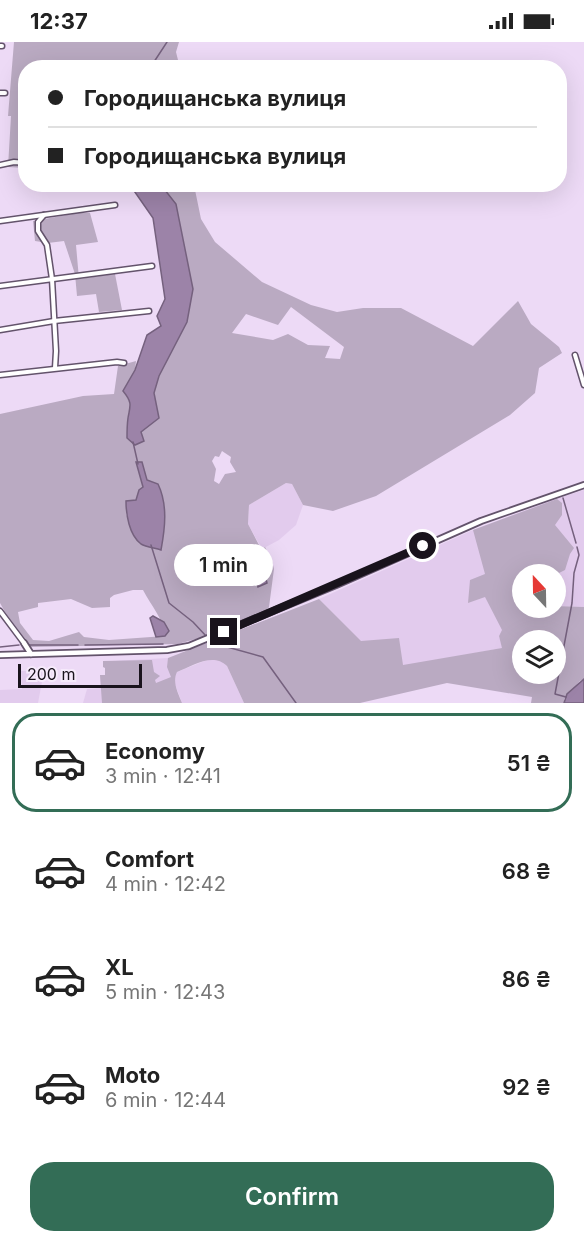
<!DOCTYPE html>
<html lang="en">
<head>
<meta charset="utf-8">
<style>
  :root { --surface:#fff; --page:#f6f6f6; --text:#222; --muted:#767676; --line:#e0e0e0; --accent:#336d56 }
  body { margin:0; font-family:Inter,sans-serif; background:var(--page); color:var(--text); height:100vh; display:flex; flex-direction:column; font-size:22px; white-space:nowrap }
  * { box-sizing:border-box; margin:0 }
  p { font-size:20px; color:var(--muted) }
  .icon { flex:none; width:33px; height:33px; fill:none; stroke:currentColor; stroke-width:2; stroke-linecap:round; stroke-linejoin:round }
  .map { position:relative; height:661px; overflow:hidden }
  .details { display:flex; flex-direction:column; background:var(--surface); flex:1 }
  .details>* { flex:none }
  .guide { position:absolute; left:18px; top:18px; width:549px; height:132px; border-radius:24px; box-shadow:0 6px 24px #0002; display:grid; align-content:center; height:132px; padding:0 30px; background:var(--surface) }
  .needle { width:39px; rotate:338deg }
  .fabs { position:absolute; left:512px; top:522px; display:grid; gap:12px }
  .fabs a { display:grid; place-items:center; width:54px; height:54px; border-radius:50%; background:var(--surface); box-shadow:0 6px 24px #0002; font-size:30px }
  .scale { position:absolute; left:18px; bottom:15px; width:124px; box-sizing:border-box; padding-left:6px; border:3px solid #19131c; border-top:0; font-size:16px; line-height:21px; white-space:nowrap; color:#19131c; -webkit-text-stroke:4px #f6eafb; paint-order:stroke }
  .end { position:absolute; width:27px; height:27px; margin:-14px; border:8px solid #19131c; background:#fff; box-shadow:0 0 0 3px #fff }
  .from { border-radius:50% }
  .bubble { position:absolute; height:42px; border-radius:21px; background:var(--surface); box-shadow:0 6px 24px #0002; font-size:20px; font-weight:600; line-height:42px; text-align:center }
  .guide b { display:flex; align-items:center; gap:21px; height:57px; font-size:22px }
  .guide b+b { border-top:2px solid var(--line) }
  .guide i { width:15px; height:15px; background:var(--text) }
  ul { padding:10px 0 0; list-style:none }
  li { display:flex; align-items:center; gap:18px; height:99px; margin:0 12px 9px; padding:0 18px; border:3px solid transparent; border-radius:24px }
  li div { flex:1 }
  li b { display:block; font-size:22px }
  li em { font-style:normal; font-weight:600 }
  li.active { border-color:var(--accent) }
  li>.icon { width:54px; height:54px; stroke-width:1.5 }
  .cta { display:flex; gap:12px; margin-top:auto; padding:12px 30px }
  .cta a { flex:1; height:69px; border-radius:24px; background:var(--accent); color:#fff; font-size:24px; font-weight:600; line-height:69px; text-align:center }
  .status { display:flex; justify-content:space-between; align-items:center; height:42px; padding:0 30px; background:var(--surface); direction:ltr }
  .status svg { height:16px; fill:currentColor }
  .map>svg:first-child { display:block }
</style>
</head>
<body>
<div class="status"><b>12:37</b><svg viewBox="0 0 49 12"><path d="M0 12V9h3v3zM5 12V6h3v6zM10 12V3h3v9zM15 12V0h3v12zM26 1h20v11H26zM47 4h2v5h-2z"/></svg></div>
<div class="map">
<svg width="584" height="661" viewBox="0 0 584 661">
  <rect width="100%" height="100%" fill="#eddaf6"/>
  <!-- built -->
  <g fill="#e2cbed">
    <polygon points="286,441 292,442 303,463 296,483 279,498 262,507 248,482 249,463"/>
    <polygon points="584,448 584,565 555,564 555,532 522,532 522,566 499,594 503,606 403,624 361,600 319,557 473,488 552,458"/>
    <polygon points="168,616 172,635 156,642 159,661 83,661 87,647 101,646 100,633 113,633 112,619"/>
    <polygon points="212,616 223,619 227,624 244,661 182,661 175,642 174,635 177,630"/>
    <polygon points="21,629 44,629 38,661 0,661 0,648 22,647"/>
  </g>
  <!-- green -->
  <g fill="#baaac2" fill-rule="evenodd">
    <polygon points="14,0 179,0 176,10 179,22 178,25 26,26 25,126 8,125 11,74 8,74"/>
    <path d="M161,143H194L201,177L215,200L262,240L311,263L337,270L363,266H401L473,304L518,259L531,282L559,305L562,311L539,326L535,351L510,373L376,454L333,469L303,463L292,442L286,441L249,463L248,482L260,505L262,507L265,505L272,519L274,527L269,565L266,569L210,593L178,602L31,605L5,570L0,561V372L83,354L114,352L118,324L136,319L135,328L123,349C131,359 131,365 128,376L141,390L159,376L154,351L159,334L178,181L176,162ZM291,265L344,305L340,317L325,316L330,304L308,303L288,292L273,298L232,291L246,272L278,283ZM222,409L231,415L230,420L236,430L225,432L219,442L214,439L216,427L212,419L215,414L219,415ZM143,426L147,438L158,442L164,464L134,493L126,472V459L136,458L139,448L143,445ZM133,548H143C151,564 164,577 165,594L109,598L84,595L79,590L49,599L33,598L20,581L18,570L38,565V561L71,557L92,566L110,565V556L114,553Z"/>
    <polygon points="78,171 90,171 98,200 76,203 79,237 115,232 122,268 99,270 96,252 77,254 75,232 64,199 48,201 35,199 33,179"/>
    <path d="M557,457L562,461V473L555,483L574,506L570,512L565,528L555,533L522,532V566H555V564L584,565V637L580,639L564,657V661H531L532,655L447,641L360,661H244L227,624C213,610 192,624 177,630C172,640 178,651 182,661H102L100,633H105V626L103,625V619L152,618L154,630L160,634L155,638L156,641L171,635L167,625L168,616L319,557L361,599L399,596L403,623L502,606L499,594L502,588L485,555L468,561L470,538L485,532L473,488ZM522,598H555V632H522Z"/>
  </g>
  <!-- water -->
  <g fill="#9c83a8" stroke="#75617e" stroke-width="1.5">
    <path d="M130,143H161L176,162L193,247L187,280L159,334L154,351L159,376L141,390L144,399L135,403L127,396C127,390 127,383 128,376C130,364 133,361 123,349L135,328L147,293L161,284L157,274L165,257L153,176Z"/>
    <path d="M136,420H142L147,438L158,442C168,463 165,486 161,508C155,506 146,505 141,502C129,493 126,472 126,459L136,458L139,448L143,445Z"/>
    <polygon points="258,515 261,516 267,541 258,545 252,518"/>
    <polygon points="153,574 164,580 169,589 165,594 156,595 150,576"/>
    <polygon points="584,637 584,661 564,661 567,652"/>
  </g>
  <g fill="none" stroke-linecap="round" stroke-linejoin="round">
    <!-- stream -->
    <g stroke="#75617e" stroke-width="1.5">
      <polyline points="150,26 167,0"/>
      <polyline points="133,400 138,422"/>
      <polyline points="563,456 576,501"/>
      <polyline points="151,503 169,561 193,580 206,594"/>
      <polyline points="209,602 220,603 263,615 296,661"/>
      <polyline points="29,603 78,603"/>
      <polyline points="85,603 163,602"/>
      <polyline points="0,605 19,603"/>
      <polyline points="566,655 555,652 572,561 574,531 579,513 577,505"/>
    </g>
    <!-- minor casing -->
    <g stroke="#63536b" stroke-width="7">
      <g id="minor">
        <polyline points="0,4 2,4"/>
        <polyline points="0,51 5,51"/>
        <polyline points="0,123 14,120 26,121"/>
        <polyline points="44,173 38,180 38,189 47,203 52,237 56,309 55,326"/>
        <polyline points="0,179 115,163"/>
        <polyline points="0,244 152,224"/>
        <polyline points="0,288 54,279 149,269"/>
        <polyline points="575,313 584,343"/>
        <polyline points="0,333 117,320 124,321"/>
        <polyline points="0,569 24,601"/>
      </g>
    </g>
    <!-- tertiary casing -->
    <g stroke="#63536b" stroke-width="8">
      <g id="tertiary">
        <polyline points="24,601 31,612"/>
        <polyline points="0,613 167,608 189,604 336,543 481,479 584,443"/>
      </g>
    </g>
    <!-- minor -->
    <use href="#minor" stroke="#fff" stroke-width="4"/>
    <!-- tertiary -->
    <use href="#tertiary" stroke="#fff" stroke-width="4.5"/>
  </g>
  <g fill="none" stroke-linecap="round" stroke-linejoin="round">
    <!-- route -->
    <polyline stroke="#19131c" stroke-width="8" points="224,590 423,504"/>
  </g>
</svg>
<div class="fabs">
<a><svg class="needle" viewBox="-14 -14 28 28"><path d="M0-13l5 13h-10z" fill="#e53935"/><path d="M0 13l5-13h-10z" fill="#767676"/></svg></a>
<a><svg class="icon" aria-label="layers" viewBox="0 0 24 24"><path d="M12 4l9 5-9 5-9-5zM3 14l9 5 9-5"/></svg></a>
</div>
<div class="scale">200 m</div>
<i class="end from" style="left:423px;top:504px"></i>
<i class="end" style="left:224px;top:590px"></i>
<div class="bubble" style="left:174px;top:502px;width:99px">1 min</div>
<div class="guide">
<b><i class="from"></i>Городищанська вулиця</b>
<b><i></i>Городищанська вулиця</b>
</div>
</div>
<section class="details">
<ul>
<li class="active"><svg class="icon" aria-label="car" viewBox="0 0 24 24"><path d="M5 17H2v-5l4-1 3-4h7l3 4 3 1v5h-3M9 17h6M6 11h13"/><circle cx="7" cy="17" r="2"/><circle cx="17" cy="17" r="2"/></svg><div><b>Economy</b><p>3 min · 12:41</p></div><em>51 ₴</em></li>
<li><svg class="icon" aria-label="car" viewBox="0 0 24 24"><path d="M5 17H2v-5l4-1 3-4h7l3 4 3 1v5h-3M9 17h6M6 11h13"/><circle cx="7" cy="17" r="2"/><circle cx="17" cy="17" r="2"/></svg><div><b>Comfort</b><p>4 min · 12:42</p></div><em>68 ₴</em></li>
<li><svg class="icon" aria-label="car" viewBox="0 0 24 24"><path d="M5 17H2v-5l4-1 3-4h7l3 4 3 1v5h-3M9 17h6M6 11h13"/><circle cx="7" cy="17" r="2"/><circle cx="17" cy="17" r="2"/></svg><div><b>XL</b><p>5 min · 12:43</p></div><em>86 ₴</em></li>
<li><svg class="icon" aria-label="car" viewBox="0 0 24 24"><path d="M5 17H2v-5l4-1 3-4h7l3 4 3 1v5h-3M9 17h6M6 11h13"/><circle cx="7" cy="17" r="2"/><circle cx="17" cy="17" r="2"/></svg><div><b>Moto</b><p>6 min · 12:44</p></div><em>92 ₴</em></li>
</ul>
<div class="cta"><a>Confirm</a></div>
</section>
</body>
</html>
